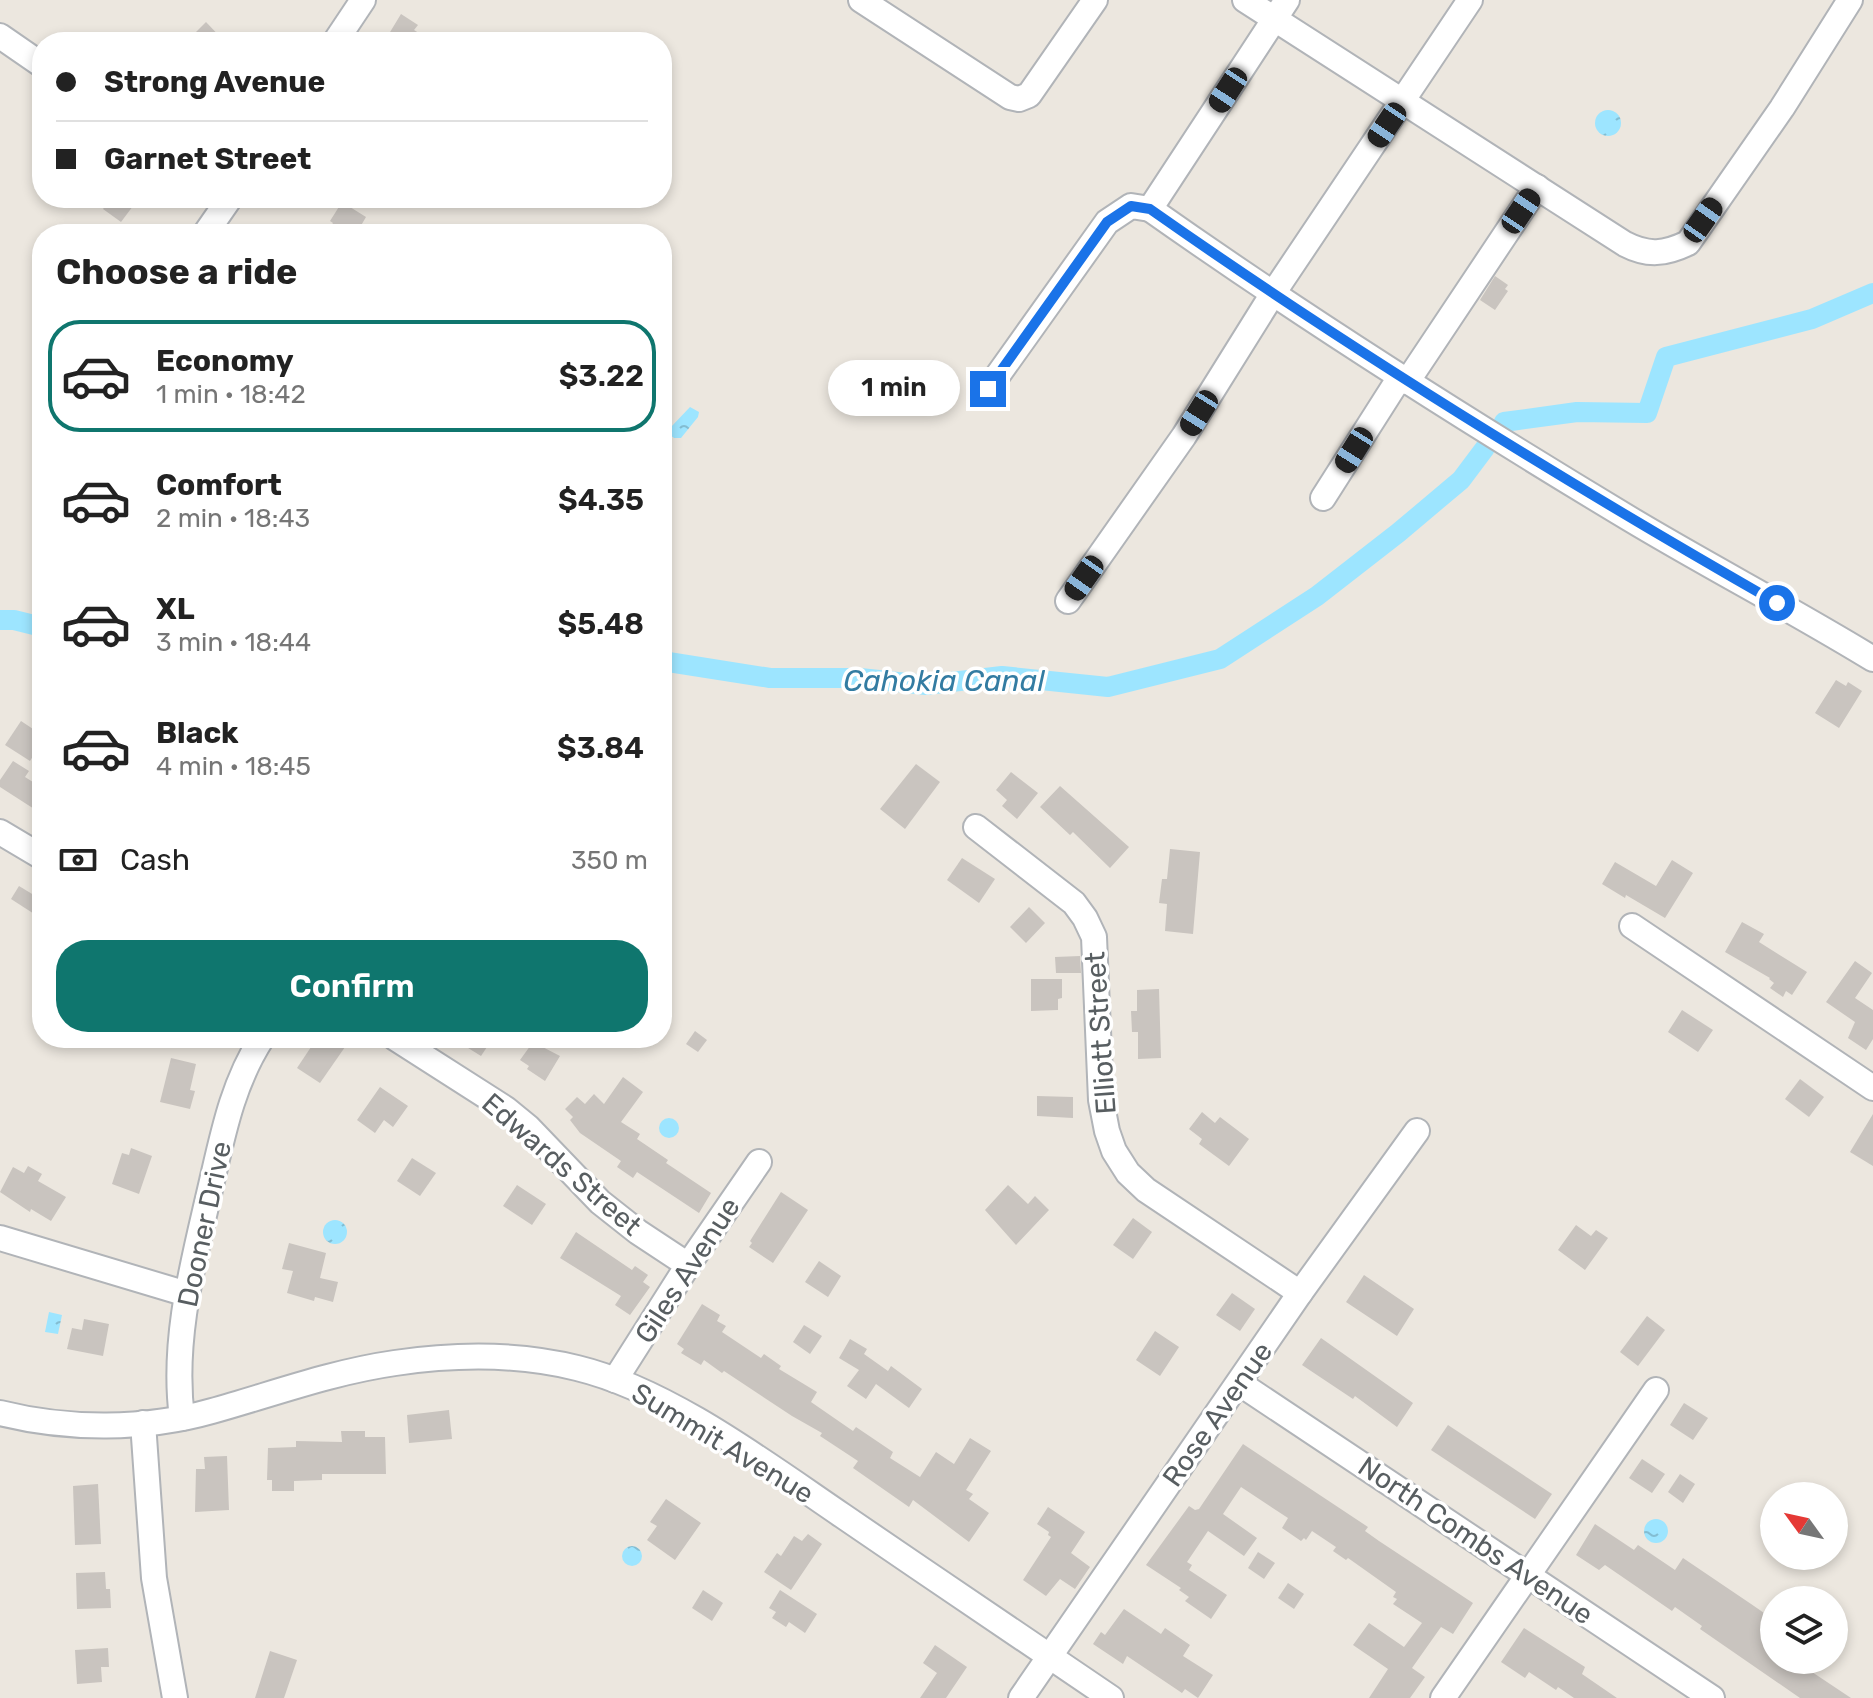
<!DOCTYPE html>
<html lang="en">
<head>
<meta charset="utf-8">
<style>
  :root { --surface:#fff; --page:#f2f2f2; --text:#222; --muted:#767676; --line:#e0e0e0; --accent:#0f766e }
  body { margin:0; font-family:Rubik,sans-serif; background:var(--page); color:var(--text); height:100vh; display:flex; flex-direction:column; font-size:30px; white-space:nowrap }
  * { box-sizing:border-box; margin:0 }
  p { font-size:26px; color:var(--muted) }
  .icon { flex:none; width:44px; height:44px; fill:none; stroke:currentColor; stroke-width:2; stroke-linecap:round; stroke-linejoin:round }
  .map { position:relative; flex:1; overflow:hidden }
  .sheet { position:absolute; left:32px; top:224px; width:640px; height:824px; display:flex; flex-direction:column; background:var(--surface); border-radius:32px; box-shadow:0 4px 12px #0003 }
  .sheet>* { flex:none }
  .guide { position:absolute; left:32px; top:32px; width:640px; height:176px; border-radius:32px; box-shadow:0 4px 12px #0003; display:grid; align-content:center; height:176px; padding:0 24px; background:var(--surface) }
  .needle { width:52px; rotate:303deg }
  .tools { position:absolute; left:1760px; top:1482px; display:grid; gap:16px }
  .tools a { display:grid; place-items:center; width:88px; height:88px; border-radius:50%; background:var(--surface); box-shadow:0 4px 12px #0003; font-size:40px }
  .end { position:absolute; width:36px; height:36px; margin:-18px; border:10px solid #1a73e8; background:#fff; box-shadow:0 0 0 4px #fff }
  .from { border-radius:50% }
  .bubble { position:absolute; height:56px; border-radius:28px; background:var(--surface); box-shadow:0 4px 12px #0003; font-size:26px; font-weight:600; line-height:56px; text-align:center }
  .car { position:absolute; width:24px; height:48px; margin:-24px -12px; border-radius:10px; box-shadow:0 0 6px 2px #0007; background:linear-gradient(#222 24%,#8ab4d8 0 40%,#222 0 76%,#8ab4d8 0 86%,#222 0) }
  .guide b { display:flex; align-items:center; gap:28px; height:76px; font-size:30px }
  .guide b+b { border-top:2px solid var(--line) }
  .guide i { width:20px; height:20px; background:var(--text) }
  ul { padding:0; list-style:none }
  li { display:flex; align-items:center; gap:24px; height:112px; margin:0 16px 12px; padding:0 8px; border:4px solid transparent; border-radius:32px }
  li div { flex:1 }
  li b { display:block; font-size:30px }
  li em { font-style:normal; font-weight:600 }
  li.on { border-color:var(--accent) }
  li>.icon { width:72px; height:72px; stroke-width:1.5 }
  h2 { padding:0 24px; font-size:36px; line-height:96px }
  .pay { display:flex; align-items:center; gap:20px; height:88px; padding:0 24px; font-size:30px }
  .pay p { margin-inline-start:auto }
  .button { display:flex; gap:16px; margin-top:auto; padding:16px 24px }
  .button a { flex:1; height:92px; border-radius:32px; background:var(--accent); color:#fff; font-size:32px; font-weight:600; line-height:92px; text-align:center }
  .map>svg:first-child { display:block }
</style>
</head>
<body>
<div class="map">
<svg width="1873" height="1698" viewBox="0 0 1873 1698">
  <defs>
    <pattern id="water-ripples" width="26" height="14" patternUnits="userSpaceOnUse" patternTransform="scale(2)"><rect width="26" height="14" fill="#9de5ff"/><path d="M2 4q2-2 4 0t4 0M15 11q2-2 4 0t4 0" fill="none" stroke="#83bdd2"/></pattern>
  </defs>
  <rect width="100%" height="100%" fill="#ece7df"/>
  <!-- water -->
  <g fill="url(#water-ripples)">
    <circle cx="1608" cy="123" r="13"/>
    <polygon points="690,407 699,412 698,417 681,438 674,438 670,435 670,428"/>
    <circle cx="669" cy="1128" r="10"/>
    <circle cx="335" cy="1232" r="12"/>
    <polygon points="49,1312 62,1315 58,1334 45,1332"/>
    <circle cx="1656" cy="1531" r="12"/>
    <circle cx="632" cy="1556" r="10"/>
  </g>
  <g fill="none" stroke-linecap="round" stroke-linejoin="round">
    <!-- canal -->
    <g stroke="#9de5ff" stroke-width="20">
      <polyline points="1504,422 1577,412 1647,413 1666,357 1812,319 1873,293"/>
      <polyline points="0,620 14,620 42,627"/>
      <polyline points="662,661 770,678 860,678 926,685 1002,676 1108,687 1220,659 1317,596 1398,533 1461,480 1485,448"/>
    </g>
  </g>
  <!-- building -->
  <g fill="#c9c4bf">
    <polygon points="401,14 418,25 414,30 433,42 384,42"/>
    <polygon points="206,22 225,42 186,42"/>
    <polygon points="111,198 139,198 121,222 103,209"/>
    <polygon points="342,202 366,217 356,234 326,234 333,223 330,221"/>
    <polygon points="1495,276 1508,285 1505,289 1508,291 1495,310 1480,300"/>
    <polygon points="1836,680 1846,686 1848,682 1862,691 1839,728 1815,713"/>
    <polygon points="21,721 42,735 42,742 30,761 5,745"/>
    <polygon points="13,761 29,771 25,777 36,784 34,787 42,793 42,814 0,787 0,780"/>
    <polygon points="916,764 940,782 905,829 880,809"/>
    <polygon points="1011,772 1038,793 1017,819 1002,806 1007,800 996,790"/>
    <polygon points="1060,786 1129,847 1110,868 1073,832 1070,835 1040,807"/>
    <polygon points="1170,849 1200,852 1193,934 1165,931 1167,904 1159,903 1162,879 1167,879"/>
    <polygon points="962,858 995,879 979,903 947,880"/>
    <polygon points="1672,860 1693,873 1665,918 1626,895 1625,898 1602,884 1615,862 1656,886"/>
    <polygon points="19,886 42,900 42,919 11,899"/>
    <polygon points="1029,907 1045,923 1026,943 1010,927"/>
    <polygon points="1742,922 1764,934 1759,942 1807,972 1792,995 1786,991 1783,997 1770,988 1774,983 1769,979 1770,978 1725,952"/>
    <polygon points="1080,956 1081,973 1056,973 1055,957"/>
    <polygon points="1855,961 1872,973 1855,998 1873,1010 1873,1039 1866,1050 1848,1038 1855,1022 1826,1002"/>
    <polygon points="1031,979 1062,979 1062,998 1058,999 1058,1010 1031,1011"/>
    <polygon points="1159,989 1161,1058 1138,1059 1138,1032 1132,1032 1131,1011 1137,1011 1137,990"/>
    <polygon points="1682,1010 1713,1030 1698,1052 1668,1032"/>
    <polygon points="695,1031 707,1040 698,1052 686,1044"/>
    <polygon points="317,1038 331,1038 345,1047 320,1083 297,1068"/>
    <polygon points="452,1038 493,1038 481,1056"/>
    <polygon points="533,1042 560,1056 545,1081 527,1069 529,1066 520,1060"/>
    <polygon points="171,1058 196,1064 190,1090 195,1091 190,1109 160,1102"/>
    <polygon points="623,1077 643,1092 621,1122 640,1134 637,1139 668,1160 666,1163 711,1193 699,1213 637,1172 633,1178 617,1167 621,1161 580,1133 570,1120 573,1117 565,1109 577,1097 585,1104 594,1094 604,1104"/>
    <polygon points="1800,1079 1824,1097 1809,1117 1785,1099"/>
    <polygon points="380,1087 408,1106 393,1127 384,1120 375,1133 357,1120"/>
    <polygon points="1037,1096 1073,1097 1073,1118 1037,1116"/>
    <polygon points="1202,1112 1215,1123 1220,1117 1249,1139 1229,1166 1199,1144 1202,1139 1189,1129"/>
    <polygon points="1873,1114 1873,1166 1850,1152"/>
    <polygon points="131,1148 152,1156 139,1194 112,1184 122,1153 129,1155"/>
    <polygon points="412,1158 436,1173 420,1196 397,1181"/>
    <polygon points="28,1166 42,1174 38,1181 66,1197 51,1221 31,1209 30,1212 0,1192 13,1167 24,1173"/>
    <polygon points="517,1185 546,1204 532,1225 503,1206"/>
    <polygon points="1008,1185 1028,1204 1035,1196 1049,1210 1016,1245 985,1210"/>
    <polygon points="781,1192 808,1210 773,1263 749,1247 752,1243 750,1241"/>
    <polygon points="1133,1218 1152,1232 1133,1259 1113,1245"/>
    <polygon points="1576,1225 1591,1236 1596,1230 1608,1238 1585,1270 1558,1250"/>
    <polygon points="576,1232 632,1270 635,1266 648,1275 643,1282 650,1287 630,1315 615,1305 621,1296 560,1258"/>
    <polygon points="289,1243 326,1253 320,1278 338,1282 333,1302 315,1297 314,1301 287,1293 293,1271 282,1269"/>
    <polygon points="819,1261 841,1276 828,1297 805,1282"/>
    <polygon points="1364,1275 1414,1309 1397,1336 1346,1302"/>
    <polygon points="1232,1293 1255,1309 1240,1331 1216,1315"/>
    <polygon points="702,1304 720,1315 717,1321 726,1326 722,1332 761,1358 764,1354 781,1366 779,1369 817,1392 811,1402 853,1431 856,1427 893,1452 890,1458 920,1477 936,1452 954,1464 970,1438 991,1451 966,1490 973,1494 969,1499 989,1513 969,1542 913,1500 909,1507 853,1468 858,1461 820,1436 822,1433 792,1416 724,1371 722,1373 704,1360 701,1365 681,1353 684,1349 677,1344"/>
    <polygon points="1647,1316 1665,1330 1638,1366 1620,1352"/>
    <polygon points="84,1319 109,1324 103,1356 67,1349 72,1328 82,1330"/>
    <polygon points="804,1325 822,1336 810,1354 793,1342"/>
    <polygon points="1155,1331 1179,1347 1160,1376 1136,1360"/>
    <polygon points="1321,1338 1413,1403 1397,1427 1355,1396 1353,1399 1302,1365"/>
    <polygon points="850,1339 867,1349 864,1354 888,1371 891,1366 922,1389 909,1408 876,1384 866,1399 847,1386 859,1370 839,1358"/>
    <polygon points="1684,1403 1708,1418 1693,1440 1670,1425"/>
    <polygon points="449,1410 452,1439 409,1443 407,1415"/>
    <polygon points="1448,1425 1552,1494 1535,1519 1431,1450"/>
    <polygon points="341,1431 365,1431 365,1437 385,1437 386,1474 322,1474 322,1480 294,1481 294,1491 272,1491 272,1480 267,1480 268,1448 296,1447 296,1441 342,1442"/>
    <polygon points="1243,1444 1368,1527 1365,1531 1379,1541 1473,1603 1453,1634 1441,1627 1412,1668 1425,1677 1410,1698 1369,1698 1388,1669 1353,1645 1369,1623 1404,1647 1422,1623 1393,1604 1397,1599 1393,1597 1396,1592 1348,1558 1346,1560 1333,1551 1336,1547 1312,1531 1306,1540 1304,1538 1301,1541 1282,1528 1288,1518 1241,1487 1223,1514 1257,1538 1244,1556 1208,1531 1187,1562 1192,1565 1189,1570 1227,1595 1211,1619 1185,1601 1189,1597 1179,1590 1181,1588 1146,1565 1189,1506 1195,1510 1199,1509"/>
    <polygon points="227,1456 229,1510 195,1512 196,1469 205,1469 204,1457"/>
    <polygon points="1642,1459 1665,1474 1652,1493 1629,1478"/>
    <polygon points="1680,1474 1695,1484 1683,1503 1668,1492"/>
    <polygon points="98,1484 101,1544 75,1545 73,1486"/>
    <polygon points="666,1499 701,1523 675,1560 647,1540 657,1526 650,1522"/>
    <polygon points="1048,1507 1085,1532 1071,1553 1090,1567 1075,1589 1060,1579 1046,1596 1023,1580 1051,1537 1048,1535 1049,1532 1037,1524"/>
    <polygon points="1595,1524 1634,1550 1638,1545 1675,1570 1683,1558 1754,1606 1774,1620 1774,1660 1794,1660 1851,1698 1800,1698 1700,1629 1702,1626 1675,1607 1672,1611 1605,1565 1599,1570 1576,1555"/>
    <polygon points="808,1534 822,1544 791,1590 764,1572 777,1553 781,1556 794,1536 802,1541"/>
    <polygon points="1258,1552 1275,1563 1264,1579 1248,1568"/>
    <polygon points="105,1572 106,1589 110,1589 111,1608 77,1609 76,1573"/>
    <polygon points="1288,1583 1304,1594 1294,1609 1278,1598"/>
    <polygon points="703,1590 723,1603 712,1621 692,1608"/>
    <polygon points="780,1590 817,1614 805,1633 789,1622 786,1627 772,1618 776,1612 769,1608"/>
    <polygon points="1124,1609 1161,1634 1165,1628 1190,1645 1183,1656 1213,1675 1198,1698 1185,1689 1182,1693 1127,1656 1123,1664 1093,1644 1101,1632 1105,1635"/>
    <polygon points="1524,1628 1585,1667 1582,1674 1617,1698 1574,1698 1558,1687 1556,1690 1529,1672 1525,1678 1501,1662"/>
    <polygon points="935,1645 967,1667 946,1698 920,1698 937,1673 923,1663"/>
    <polygon points="108,1648 109,1667 101,1667 102,1682 77,1684 75,1650"/>
    <polygon points="270,1651 297,1660 284,1698 255,1698"/>
  </g>
  <g fill="none" stroke-linecap="round" stroke-linejoin="round">
    <!-- minor casing -->
    <g stroke="#b1b4b8" stroke-width="28">
      <g id="minor">
        <polyline points="861,0 1010,97 1019,99 1029,95 1095,0"/>
        <path d="M1245,0L1625,244C1648,256 1665,254 1688,243L1782,108L1850,0"/>
        <polyline points="0,36 42,65"/>
        <polyline points="335,42 363,0"/>
        <path d="M1150,209C1306,319 1467,421 1630,519C1710,567 1793,610 1873,659"/>
        <polyline points="205,234 230,198"/>
        <polyline points="1407,382 1537,187"/>
        <polyline points="988,389 1107,222 1131,206 1150,209 1287,0"/>
        <polyline points="1323,498 1400,377"/>
        <polyline points="1068,601 1184,436 1272,295 1470,0"/>
        <polyline points="976,827 1074,903 1085,918 1094,937 1101,1100 1107,1131 1114,1151 1128,1173 1146,1190 1300,1293"/>
        <polyline points="0,832 42,857"/>
        <polyline points="1632,926 1873,1088"/>
        <polyline points="395,1038 506,1109 528,1127 600,1202 638,1232 688,1265"/>
        <polyline points="0,1238 187,1294"/>
        <polyline points="615,1380 688,1265 759,1162"/>
        <polyline points="1239,1383 1712,1698"/>
        <path d="M0,1413C68,1430 145,1430 212,1411C273,1394 332,1372 395,1363C456,1354 517,1353 577,1368C668,1390 765,1463 843,1516C932,1577 1021,1637 1111,1698"/>
        <path d="M182,1418C172,1342 192,1267 209,1194C222,1139 231,1086 262,1038"/>
        <polyline points="143,1423 154,1578 175,1698"/>
        <polyline points="1021,1698 1300,1293 1417,1131"/>
        <polyline points="1443,1698 1656,1390"/>
      </g>
    </g>
    <!-- minor -->
    <use href="#minor" stroke="#fff" stroke-width="24"/>
  </g>
  <g fill="none" stroke-linecap="round" stroke-linejoin="round">
    <!-- route -->
    <path stroke="#1a73e8" stroke-width="10" d="M988,389L1107,222L1131,206L1150,209C1352,351 1562,480 1777,603"/>
  </g>
  <g text-anchor="middle" stroke-width="7" stroke-linejoin="round" paint-order="stroke">
    <!-- street labels -->
    <g font-size="28" fill="#585e61" stroke="#fff">
      <text transform="translate(1100 1033) rotate(-94)" y="10">Elliott Street</text>
      <text transform="translate(562 1164) rotate(41)" y="10">Edwards Street</text>
      <text transform="translate(204 1224) rotate(-78)" y="10">Dooner Drive</text>
      <text transform="translate(687 1270) rotate(-57)" y="10">Giles Avenue</text>
      <text transform="translate(1217 1414) rotate(-55)" y="10">Rose Avenue</text>
      <text transform="translate(723 1443) rotate(31)" y="10">Summit Avenue</text>
      <text transform="translate(1476 1540) rotate(34)" y="10">North Combs Avenue</text>
    </g>
    <!-- water labels -->
    <g font-size="30" font-style="italic" fill="#337ca2" stroke="#fff">
      <text x="944" y="691">Cahokia Canal</text>
    </g>
  </g>
</svg>
<div class="tools">
<a><svg class="needle" viewBox="-14 -14 28 28"><path d="M0-13l5 13h-10z" fill="#e53935"/><path d="M0 13l5-13h-10z" fill="#767676"/></svg></a>
<a><svg class="icon" aria-label="layers" viewBox="0 0 24 24"><path d="M12 4l9 5-9 5-9-5zM3 14l9 5 9-5"/></svg></a>
</div>
<i class="end from" style="left:1777px;top:603px"></i>
<i class="end" style="left:988px;top:389px"></i>
<div class="bubble" style="left:828px;top:360px;width:132px">1 min</div>
<i class="car" style="left:1228px;top:90px;rotate:213deg"></i>
<i class="car" style="left:1387px;top:125px;rotate:214deg"></i>
<i class="car" style="left:1521px;top:211px;rotate:34deg"></i>
<i class="car" style="left:1703px;top:220px;rotate:35deg"></i>
<i class="car" style="left:1199px;top:413px;rotate:212deg"></i>
<i class="car" style="left:1354px;top:450px;rotate:212deg"></i>
<i class="car" style="left:1084px;top:578px;rotate:215deg"></i>
<div class="guide">
<b><i class="from"></i>Strong Avenue</b>
<b><i></i>Garnet Street</b>
</div>
<section class="sheet">
<h2>Choose a ride</h2>
<ul>
<li class="on"><svg class="icon" aria-label="car" viewBox="0 0 24 24"><path d="M5 17H2v-5l4-1 3-4h7l3 4 3 1v5h-3M9 17h6M6 11h13"/><circle cx="7" cy="17" r="2"/><circle cx="17" cy="17" r="2"/></svg><div><b>Economy</b><p>1 min · 18:42</p></div><em>$3.22</em></li>
<li><svg class="icon" aria-label="car" viewBox="0 0 24 24"><path d="M5 17H2v-5l4-1 3-4h7l3 4 3 1v5h-3M9 17h6M6 11h13"/><circle cx="7" cy="17" r="2"/><circle cx="17" cy="17" r="2"/></svg><div><b>Comfort</b><p>2 min · 18:43</p></div><em>$4.35</em></li>
<li><svg class="icon" aria-label="car" viewBox="0 0 24 24"><path d="M5 17H2v-5l4-1 3-4h7l3 4 3 1v5h-3M9 17h6M6 11h13"/><circle cx="7" cy="17" r="2"/><circle cx="17" cy="17" r="2"/></svg><div><b>XL</b><p>3 min · 18:44</p></div><em>$5.48</em></li>
<li><svg class="icon" aria-label="car" viewBox="0 0 24 24"><path d="M5 17H2v-5l4-1 3-4h7l3 4 3 1v5h-3M9 17h6M6 11h13"/><circle cx="7" cy="17" r="2"/><circle cx="17" cy="17" r="2"/></svg><div><b>Black</b><p>4 min · 18:45</p></div><em>$3.84</em></li>
</ul>
<div class="pay"><svg class="icon" aria-label="cash" viewBox="0 0 24 24"><path d="M3 7h18v10H3z"/><circle cx="12" cy="12" r="2"/></svg>Cash<p>350 m</p></div>
<div class="button"><a>Confirm</a></div>
</section>
</div>
</body>
</html>
